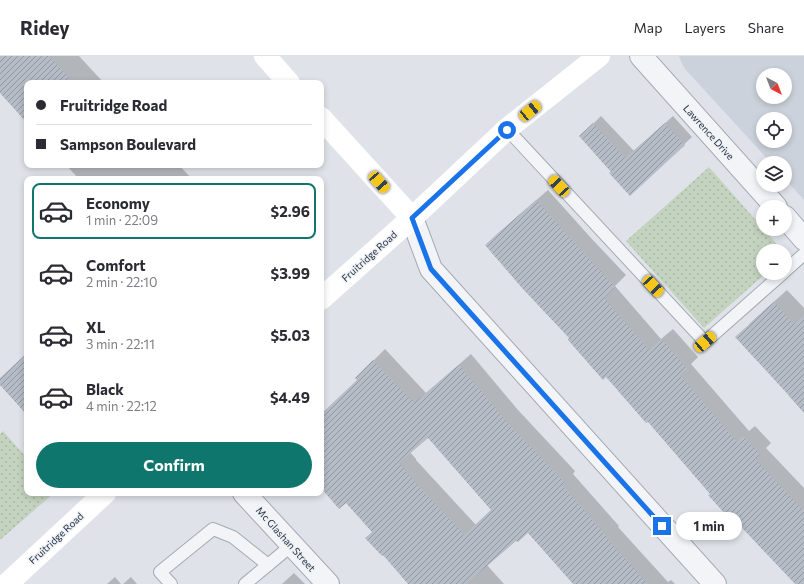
<!DOCTYPE html>
<html lang="en">
<head>
<meta charset="utf-8">
<style>
  :root { --surface:#fff; --page:#f7f7f7; --text:#2b2b33; --muted:#7c7c81; --line:#e1e1e2; --accent:#0f766e }
  body { margin:0; font-family:Commissioner,sans-serif; background:var(--page); color:var(--text); height:100vh; display:flex; flex-direction:column; font-size:15px; white-space:nowrap }
  * { box-sizing:border-box; margin:0 }
  p { font-size:13px; color:var(--muted) }
  .icon { flex:none; width:22px; height:22px; fill:none; stroke:currentColor; stroke-width:2; stroke-linecap:round; stroke-linejoin:round }
  .map { position:relative; flex:1; overflow:hidden }
  .panel { position:absolute; left:24px; top:120px; width:300px; height:320px; display:flex; flex-direction:column; background:var(--surface); border-radius:8px; box-shadow:0 2px 6px #0003 }
  .panel>* { flex:none }
  .top-card { position:absolute; left:24px; top:24px; width:300px; height:88px; border-radius:8px; box-shadow:0 2px 6px #0003; display:grid; align-content:center; height:88px; padding:0 12px; background:var(--surface) }
  .needle { width:26px; rotate:138deg }
  .tools { position:absolute; left:756px; top:12px; display:grid; gap:8px }
  .tools a { display:grid; place-items:center; width:36px; height:36px; border-radius:50%; background:var(--surface); box-shadow:0 2px 6px #0003; font-size:20px }
  .end { position:absolute; width:18px; height:18px; margin:-9px; border:5px solid #1a73e8; background:#fff; box-shadow:0 0 0 2px #fff }
  .from { border-radius:50% }
  .bubble { position:absolute; height:28px; border-radius:14px; background:var(--surface); box-shadow:0 2px 6px #0003; font-size:13px; font-weight:700; line-height:28px; text-align:center }
  .car { position:absolute; width:12px; height:24px; margin:-12px -6px; border-radius:5px; box-shadow:0 0 3px 1px #0007; background:linear-gradient(#f5c518 24%,#345 0 40%,#f5c518 0 76%,#345 0 86%,#f5c518 0) }
  .top-card b { display:flex; align-items:center; gap:14px; height:38px; font-size:15px }
  .top-card b+b { border-top:1px solid var(--line) }
  .top-card i { width:10px; height:10px; background:var(--text) }
  ul { padding:7px 0 0; list-style:none }
  li { display:flex; align-items:center; gap:12px; height:56px; margin:0 8px 6px; padding:0 4px; border:2px solid transparent; border-radius:8px }
  li div { flex:1 }
  li b { display:block; font-size:15px }
  li em { font-style:normal; font-weight:700 }
  li.on { border-color:var(--accent) }
  li>.icon { width:36px; height:36px; stroke-width:1.5 }
  .cta { display:flex; gap:8px; margin-top:auto; padding:8px 12px }
  .cta a { flex:1; height:46px; border-radius:24px; background:var(--accent); color:#fff; font-size:16px; font-weight:700; line-height:46px; text-align:center }
  header { display:flex; align-items:center; gap:24px; box-sizing:border-box; height:56px; padding:0 20px; background:var(--surface); border-bottom:1px solid var(--line) }
  header strong { font-size:19px }
  nav { display:flex; gap:22px; margin-inline-start:auto; font-size:14px }
  .map>svg:first-child { display:block }
</style>
</head>
<body>
<header>
<strong>Ridey</strong>
<nav><a>Map</a><a>Layers</a><a>Share</a></nav>
</header>
<div class="map">
<svg width="804" height="528" viewBox="0 0 804 528">
  <defs>
    <pattern id="grass-dots" width="8" height="8" patternUnits="userSpaceOnUse"><rect width="8" height="8" fill="#c4d3bf"/><path d="M2 2h.1M6 6h.1" fill="none" stroke="#a8b5a5" stroke-width="1.8" stroke-linecap="round"/></pattern>
    <pattern id="building-hatch" width="6" height="6" patternUnits="userSpaceOnUse"><rect width="6" height="6" fill="#b5bcc6"/><path d="M-1 1l2-2M0 6l6-6M5 7l2-2" fill="none" stroke="#9399a2"/></pattern>
  </defs>
  <rect width="100%" height="100%" fill="#dfe3e9"/>
  <!-- built -->
  <path fill="#ccd2db" fill-rule="evenodd" d="M679,0H804V144L785,123V107H771L686,14L682,8ZM763,19H785V41H763ZM763,63H785V85H763Z"/>
  <!-- grass -->
  <g fill="url(#grass-dots)">
    <polygon points="709,111 783,195 763,195 763,217 766,217 704,272 626,185"/>
    <polygon points="3,375 27,402 27,437 54,437 0,484 0,378"/>
  </g>
  <!-- shadow -->
  <g fill="#0003" fill-rule="evenodd">
    <polygon points="0,0 79,0 104,27 27,27 27,65 0,35"/>
    <polygon points="601,60 634,95 673,60 692,81 630,139 612,115 588,73"/>
    <polygon points="66,109 179,109 192,123 79,123"/>
    <polygon points="548,134 591,182 626,219 615,230 661,283 673,273 698,301 691,308 749,375 755,370 771,387 766,392 804,432 804,528 795,528 796,527 711,438 648,364 571,282 486,189 497,178"/>
    <polygon points="787,234 804,252 804,357 789,340 790,339 749,268"/>
    <path d="M385,293L426,337L471,298L518,354L575,415L573,418L619,470L618,471L668,526L671,524L675,528H574L528,475L516,484L487,509L504,528H409L373,476L346,446L321,431V359L358,324L367,311ZM428,381L492,453L476,469L416,404V403L410,396Z"/>
    <polygon points="294,517 305,528 282,528"/>
    <polygon points="115,521 121,528 107,528"/>
    <polygon points="131,521 137,528 123,528"/>
  </g>
  <!-- building -->
  <g fill="url(#building-hatch)" fill-rule="evenodd">
    <polygon points="0,0 49,0 74,27 27,27 27,67 0,37"/>
    <polygon points="593,67 625,102 665,67 685,89 630,140 609,117 611,116 579,80"/>
    <polygon points="536,144 580,193 615,231 604,242 649,294 662,283 687,313 680,319 737,386 743,380 760,399 755,403 804,455 804,528 795,528 728,457 726,459 708,439 710,438 648,366 646,367 606,321 603,324 568,284 569,282 522,232 485,189"/>
    <polygon points="774,246 794,268 804,259 804,356 735,281"/>
    <polygon points="27,297 27,359 0,329 0,322"/>
    <path d="M373,304L414,347L459,309L507,366L565,427L562,429L608,482L607,483L648,528H573L528,477L518,486L516,485L466,528H408L383,499L382,500L365,482L372,476L346,447L339,453L321,432V358L357,324L355,322ZM428,382L491,454L464,479L405,415H406L399,407Z"/>
  </g>
  <g fill="none" stroke-linecap="round" stroke-linejoin="round">
    <!-- lane casing -->
    <g stroke="#a4aab3" stroke-width="14">
      <g id="lane">
        <polyline points="507,73 705,286 783,217"/>
        <polyline points="785,215 804,198"/>
        <polyline points="171,528 160,516 213,473 233,481 268,509"/>
        <polyline points="245,528 292,489"/>
      </g>
    </g>
    <!-- street casing -->
    <g stroke="#a4aab3" stroke-width="24">
      <g id="street">
        <polyline points="641,0 776,151"/>
        <polyline points="785,161 804,183"/>
        <polyline points="412,162 431,213 715,528"/>
        <polyline points="244,437 328,528"/>
      </g>
    </g>
    <!-- lane -->
    <use href="#lane" stroke="#f2f4f7" stroke-width="12"/>
    <!-- street -->
    <use href="#street" stroke="#f2f4f7" stroke-width="22"/>
    <!-- secondary -->
    <g stroke="#fff" stroke-width="22">
      <polyline points="265,0 289,27"/>
      <polyline points="321,62 412,162"/>
      <polyline points="321,243 412,162 507,73 599,0"/>
      <polyline points="7,528 105,437"/>
    </g>
  </g>
  <g fill="none" stroke-linecap="round" stroke-linejoin="round">
    <!-- route -->
    <polyline stroke="#1a73e8" stroke-width="5" points="507,74 412,162 431,213 662,470"/>
  </g>
  <g text-anchor="middle" stroke-width="3" stroke-linejoin="round" paint-order="stroke">
    <!-- street labels -->
    <g font-size="10" fill="#263041" stroke="#eef2f6">
      <text transform="translate(709 76) rotate(48)" y="4">Lawrence Drive</text>
      <text transform="translate(369 200) rotate(-42)" y="4">Fruitridge Road</text>
      <text transform="translate(56 482) rotate(-43)" y="4">Fruitridge Road</text>
      <text transform="translate(286 483) rotate(48)" y="4">Mc Glashan Street</text>
    </g>
  </g>
</svg>
<div class="tools">
<a><svg class="needle" viewBox="-14 -14 28 28"><path d="M0-13l5 13h-10z" fill="#e53935"/><path d="M0 13l5-13h-10z" fill="#7c7c81"/></svg></a>
<a><svg class="icon" aria-label="locate" viewBox="0 0 24 24"><circle cx="12" cy="12" r="6"/><path d="M12 2v4M12 18v4M2 12h4M18 12h4"/></svg></a>
<a><svg class="icon" aria-label="layers" viewBox="0 0 24 24"><path d="M12 4l9 5-9 5-9-5zM3 14l9 5 9-5"/></svg></a>
<a>+</a>
<a>−</a>
</div>
<i class="end from" style="left:507px;top:74px"></i>
<i class="end" style="left:662px;top:470px"></i>
<div class="bubble" style="left:676px;top:456px;width:66px">1 min</div>
<i class="car" style="left:530px;top:55px;rotate:51deg"></i>
<i class="car" style="left:379px;top:126px;rotate:138deg"></i>
<i class="car" style="left:559px;top:130px;rotate:317deg"></i>
<i class="car" style="left:653px;top:230px;rotate:137deg"></i>
<i class="car" style="left:705px;top:286px;rotate:49deg"></i>
<div class="top-card">
<b><i class="from"></i>Fruitridge Road</b>
<b><i></i>Sampson Boulevard</b>
</div>
<section class="panel">
<ul>
<li class="on"><svg class="icon" aria-label="car" viewBox="0 0 24 24"><path d="M5 17H2v-5l4-1 3-4h7l3 4 3 1v5h-3M9 17h6M6 11h13"/><circle cx="7" cy="17" r="2"/><circle cx="17" cy="17" r="2"/></svg><div><b>Economy</b><p>1 min · 22:09</p></div><em>$2.96</em></li>
<li><svg class="icon" aria-label="car" viewBox="0 0 24 24"><path d="M5 17H2v-5l4-1 3-4h7l3 4 3 1v5h-3M9 17h6M6 11h13"/><circle cx="7" cy="17" r="2"/><circle cx="17" cy="17" r="2"/></svg><div><b>Comfort</b><p>2 min · 22:10</p></div><em>$3.99</em></li>
<li><svg class="icon" aria-label="car" viewBox="0 0 24 24"><path d="M5 17H2v-5l4-1 3-4h7l3 4 3 1v5h-3M9 17h6M6 11h13"/><circle cx="7" cy="17" r="2"/><circle cx="17" cy="17" r="2"/></svg><div><b>XL</b><p>3 min · 22:11</p></div><em>$5.03</em></li>
<li><svg class="icon" aria-label="car" viewBox="0 0 24 24"><path d="M5 17H2v-5l4-1 3-4h7l3 4 3 1v5h-3M9 17h6M6 11h13"/><circle cx="7" cy="17" r="2"/><circle cx="17" cy="17" r="2"/></svg><div><b>Black</b><p>4 min · 22:12</p></div><em>$4.49</em></li>
</ul>
<div class="cta"><a>Confirm</a></div>
</section>
</div>
</body>
</html>
